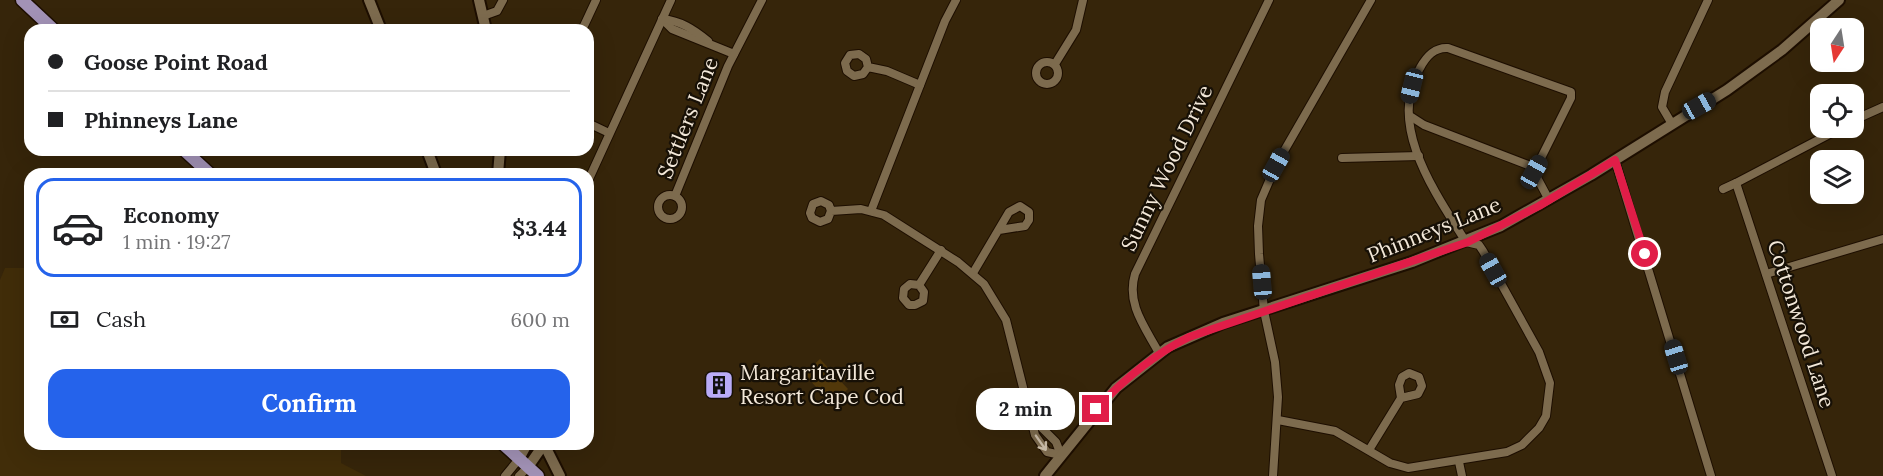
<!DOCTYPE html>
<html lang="en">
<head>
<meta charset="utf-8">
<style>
  :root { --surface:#fff; --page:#f6f6f6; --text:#202124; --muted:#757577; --line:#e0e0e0; --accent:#2563eb }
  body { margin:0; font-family:Lora,serif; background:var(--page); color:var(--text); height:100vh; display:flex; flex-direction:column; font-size:22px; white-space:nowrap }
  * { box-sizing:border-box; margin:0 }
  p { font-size:20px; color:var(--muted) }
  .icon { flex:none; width:33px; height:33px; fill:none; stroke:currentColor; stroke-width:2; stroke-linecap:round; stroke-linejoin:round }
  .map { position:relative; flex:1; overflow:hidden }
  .panel { position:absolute; left:24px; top:168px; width:570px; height:282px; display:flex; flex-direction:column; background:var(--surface); border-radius:18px; box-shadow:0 6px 24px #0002 }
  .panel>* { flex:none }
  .guide { position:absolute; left:24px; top:24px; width:570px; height:132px; border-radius:18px; box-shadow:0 6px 24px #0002; display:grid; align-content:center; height:132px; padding:0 24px; background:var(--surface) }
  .needle { width:39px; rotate:192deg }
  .controls { position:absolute; left:1810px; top:18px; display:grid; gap:12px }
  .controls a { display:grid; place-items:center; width:54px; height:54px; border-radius:12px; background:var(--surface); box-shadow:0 6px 24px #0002; font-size:30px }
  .end { position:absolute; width:27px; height:27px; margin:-14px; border:8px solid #e11d48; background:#fff; box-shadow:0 0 0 3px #fff }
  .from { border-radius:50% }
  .bubble { position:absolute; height:42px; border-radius:18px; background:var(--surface); box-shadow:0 6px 24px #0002; font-size:20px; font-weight:700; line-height:42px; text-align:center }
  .car { position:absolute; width:18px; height:36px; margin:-18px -9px; border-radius:8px; box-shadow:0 0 4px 2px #0007; background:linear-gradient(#222 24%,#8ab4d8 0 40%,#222 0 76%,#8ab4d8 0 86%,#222 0) }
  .guide b { display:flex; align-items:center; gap:21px; height:57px; font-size:22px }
  .guide b+b { border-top:2px solid var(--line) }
  .guide i { width:15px; height:15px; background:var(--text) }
  ul { padding:10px 0 0; list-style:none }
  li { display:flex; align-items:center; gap:18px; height:99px; margin:0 12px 9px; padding:0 12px; border:3px solid var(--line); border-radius:18px }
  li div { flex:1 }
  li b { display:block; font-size:22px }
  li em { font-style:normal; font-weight:700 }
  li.active { border-color:var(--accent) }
  li>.icon { width:54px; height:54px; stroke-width:1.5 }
  .pay { display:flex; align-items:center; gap:15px; height:66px; padding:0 24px; font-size:22px }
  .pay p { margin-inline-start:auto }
  .action { display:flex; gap:12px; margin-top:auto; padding:12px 24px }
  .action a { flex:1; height:69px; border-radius:18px; background:var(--accent); color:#fff; font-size:24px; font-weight:700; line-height:69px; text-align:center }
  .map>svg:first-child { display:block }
</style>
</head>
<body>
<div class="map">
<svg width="1883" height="476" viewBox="0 0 1883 476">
  <rect width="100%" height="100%" fill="#36250a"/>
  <!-- built -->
  <polygon fill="#412d09" points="5,268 30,268 30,444 341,444 341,463 366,476 0,476 0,280"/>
  <!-- green -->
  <polygon fill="#52380a" points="820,359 848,389 832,404 804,374"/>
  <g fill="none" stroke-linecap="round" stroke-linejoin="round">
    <!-- street casing -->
    <g stroke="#1d0e00" stroke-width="10">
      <g id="street">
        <polyline points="483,16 497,11 503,0"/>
        <polyline points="662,19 672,29 734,54"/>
        <path d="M662,19C681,21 693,29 708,41"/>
        <polyline points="582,30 596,0"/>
        <circle cx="1047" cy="73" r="11"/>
        <polyline points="1055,64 1076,30 1083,0"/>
        <polyline points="868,67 863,74 854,76 847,71 845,63 850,55 859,54 866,59 868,67 887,71 920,85"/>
        <polyline points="1410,116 1424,125 1528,165 1534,172"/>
        <polyline points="1854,120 1883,107"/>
        <polyline points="588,123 609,133"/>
        <polyline points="1672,124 1662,107 1665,92 1708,0"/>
        <polyline points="1342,158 1419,156"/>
        <polyline points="1615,160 1711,476"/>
        <polyline points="588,181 671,0"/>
        <polyline points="1723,189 1736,183"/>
        <circle cx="670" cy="207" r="12"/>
        <polyline points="675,196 728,66 762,0"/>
        <polyline points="831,211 828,219 820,222 812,218 810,213 813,204 821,201 829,205 831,211 861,209 884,215 958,262 984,284 1006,320 1035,435 1047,452 1061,455 1056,442 1034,420"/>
        <polyline points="871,211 945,21 956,0"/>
        <polyline points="973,273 1009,212 1020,206 1029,212 1029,220 1025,226 999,230"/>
        <polyline points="1766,274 1883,239"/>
        <polyline points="919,285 924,292 923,301 915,305 909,305 903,298 904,289 910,284 919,285 941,250"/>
        <path d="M1159,353C1145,327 1126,304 1135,274L1269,0"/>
        <path d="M1278,420L1335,431L1390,463L1408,468L1507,452L1522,445L1539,428L1546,416L1550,383L1539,352L1483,251L1479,245L1466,242C1436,194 1386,125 1420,68C1426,57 1434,47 1448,48L1571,92V98L1534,172L1549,200"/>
        <polyline points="1369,450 1401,398 1418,394 1422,386 1419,377 1409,373 1402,377 1399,385 1401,398"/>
        <polyline points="1459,462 1462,476"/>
        <polyline points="505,476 519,459"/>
        <polyline points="519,476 528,467"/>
        <polyline points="1273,476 1278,397 1275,362 1264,311 1259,254 1258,226 1261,200 1276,165 1371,0"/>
        <polyline points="1832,476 1736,183 1841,128"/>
      </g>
    </g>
    <!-- secondary casing -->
    <g stroke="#1d0e00" stroke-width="14">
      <g id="secondary">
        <polyline points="369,0 381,30"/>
        <polyline points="479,0 486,30"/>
        <polyline points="427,150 436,174"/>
        <polyline points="498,174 500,150"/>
        <polyline points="544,444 560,476"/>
        <polyline points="519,459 527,444"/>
        <polyline points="528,467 544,444"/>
        <polyline points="1045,476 1116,388 1168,347 1223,323 1412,262 1501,226 1591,175 1727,90 1782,50 1839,0"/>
      </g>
    </g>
    <!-- primary casing -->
    <g stroke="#1d0e00" stroke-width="15">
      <g id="primary">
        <polyline points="22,0 54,30"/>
        <polyline points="184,150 210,174"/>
        <polyline points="503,444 538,476"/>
      </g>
    </g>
    <!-- street -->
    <use href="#street" stroke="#7d6b4e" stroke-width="8"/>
    <!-- secondary -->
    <use href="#secondary" stroke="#7d6b4e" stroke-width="10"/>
    <!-- primary -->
    <use href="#primary" stroke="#a292b6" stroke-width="12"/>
  </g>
  <!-- one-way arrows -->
  <defs><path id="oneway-shaft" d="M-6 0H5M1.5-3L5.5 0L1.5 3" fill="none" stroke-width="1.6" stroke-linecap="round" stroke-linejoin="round" transform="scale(1.5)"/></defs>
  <use stroke="#cabca8" href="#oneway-shaft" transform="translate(1041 443) rotate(55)"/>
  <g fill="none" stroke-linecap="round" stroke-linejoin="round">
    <!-- route -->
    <path stroke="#e11d48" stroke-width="8" d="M1096,409C1124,379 1153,355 1189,337L1468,242L1539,206L1615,160L1645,254"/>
  </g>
  <!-- icons -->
  <defs>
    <g id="building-square" transform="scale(1.5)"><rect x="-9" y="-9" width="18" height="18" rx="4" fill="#b9abf7" stroke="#171006"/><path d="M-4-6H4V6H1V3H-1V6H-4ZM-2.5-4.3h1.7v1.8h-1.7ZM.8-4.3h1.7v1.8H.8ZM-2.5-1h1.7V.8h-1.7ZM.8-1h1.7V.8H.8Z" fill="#111"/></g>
  </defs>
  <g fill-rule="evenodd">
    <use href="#building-square" x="719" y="385"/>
  </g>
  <g text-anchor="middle" stroke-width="4.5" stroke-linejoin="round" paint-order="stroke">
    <!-- street labels -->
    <g font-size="21" fill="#f3e8d9" stroke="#171006">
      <text transform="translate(688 118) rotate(-68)" y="7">Settlers Lane</text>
      <text transform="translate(1167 168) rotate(-64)" y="7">Sunny Wood Drive</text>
      <text transform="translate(1434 230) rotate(-22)" y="7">Phinneys Lane</text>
      <text transform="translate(1801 324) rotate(72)" y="7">Cottonwood Lane</text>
    </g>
    <!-- poi labels -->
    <g font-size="21" fill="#f3e8d9" stroke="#171006" text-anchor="start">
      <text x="740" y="380">Margaritaville<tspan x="740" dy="24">Resort Cape Cod</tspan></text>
    </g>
  </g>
</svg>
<div class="controls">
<a><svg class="needle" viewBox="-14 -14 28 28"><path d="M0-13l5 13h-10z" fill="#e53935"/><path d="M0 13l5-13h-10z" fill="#757577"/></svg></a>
<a><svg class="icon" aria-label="locate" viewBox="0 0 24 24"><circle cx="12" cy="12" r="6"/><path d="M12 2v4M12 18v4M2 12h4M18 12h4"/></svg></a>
<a><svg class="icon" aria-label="layers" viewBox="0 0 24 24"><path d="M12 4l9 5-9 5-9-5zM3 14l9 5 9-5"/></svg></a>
</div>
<i class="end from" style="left:1645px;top:254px"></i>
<i class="end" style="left:1096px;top:409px"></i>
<div class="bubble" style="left:976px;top:388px;width:99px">2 min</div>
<i class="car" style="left:1412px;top:86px;rotate:194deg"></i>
<i class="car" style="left:1699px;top:106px;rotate:61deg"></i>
<i class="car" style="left:1276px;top:165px;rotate:29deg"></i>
<i class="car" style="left:1534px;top:172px;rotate:29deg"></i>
<i class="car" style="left:1493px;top:270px;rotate:331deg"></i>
<i class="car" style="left:1262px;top:282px;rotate:355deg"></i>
<i class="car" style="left:1676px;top:357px;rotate:343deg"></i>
<div class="guide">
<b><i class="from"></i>Goose Point Road</b>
<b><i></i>Phinneys Lane</b>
</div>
<section class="panel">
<ul>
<li class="active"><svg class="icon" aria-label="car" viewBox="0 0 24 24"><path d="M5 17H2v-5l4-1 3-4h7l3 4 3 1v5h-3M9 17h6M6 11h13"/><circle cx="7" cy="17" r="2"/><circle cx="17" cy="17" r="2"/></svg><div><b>Economy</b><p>1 min · 19:27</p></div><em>$3.44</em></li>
</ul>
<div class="pay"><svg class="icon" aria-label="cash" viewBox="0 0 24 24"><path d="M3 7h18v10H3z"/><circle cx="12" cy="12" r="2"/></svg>Cash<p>600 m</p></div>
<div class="action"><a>Confirm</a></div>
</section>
</div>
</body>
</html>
